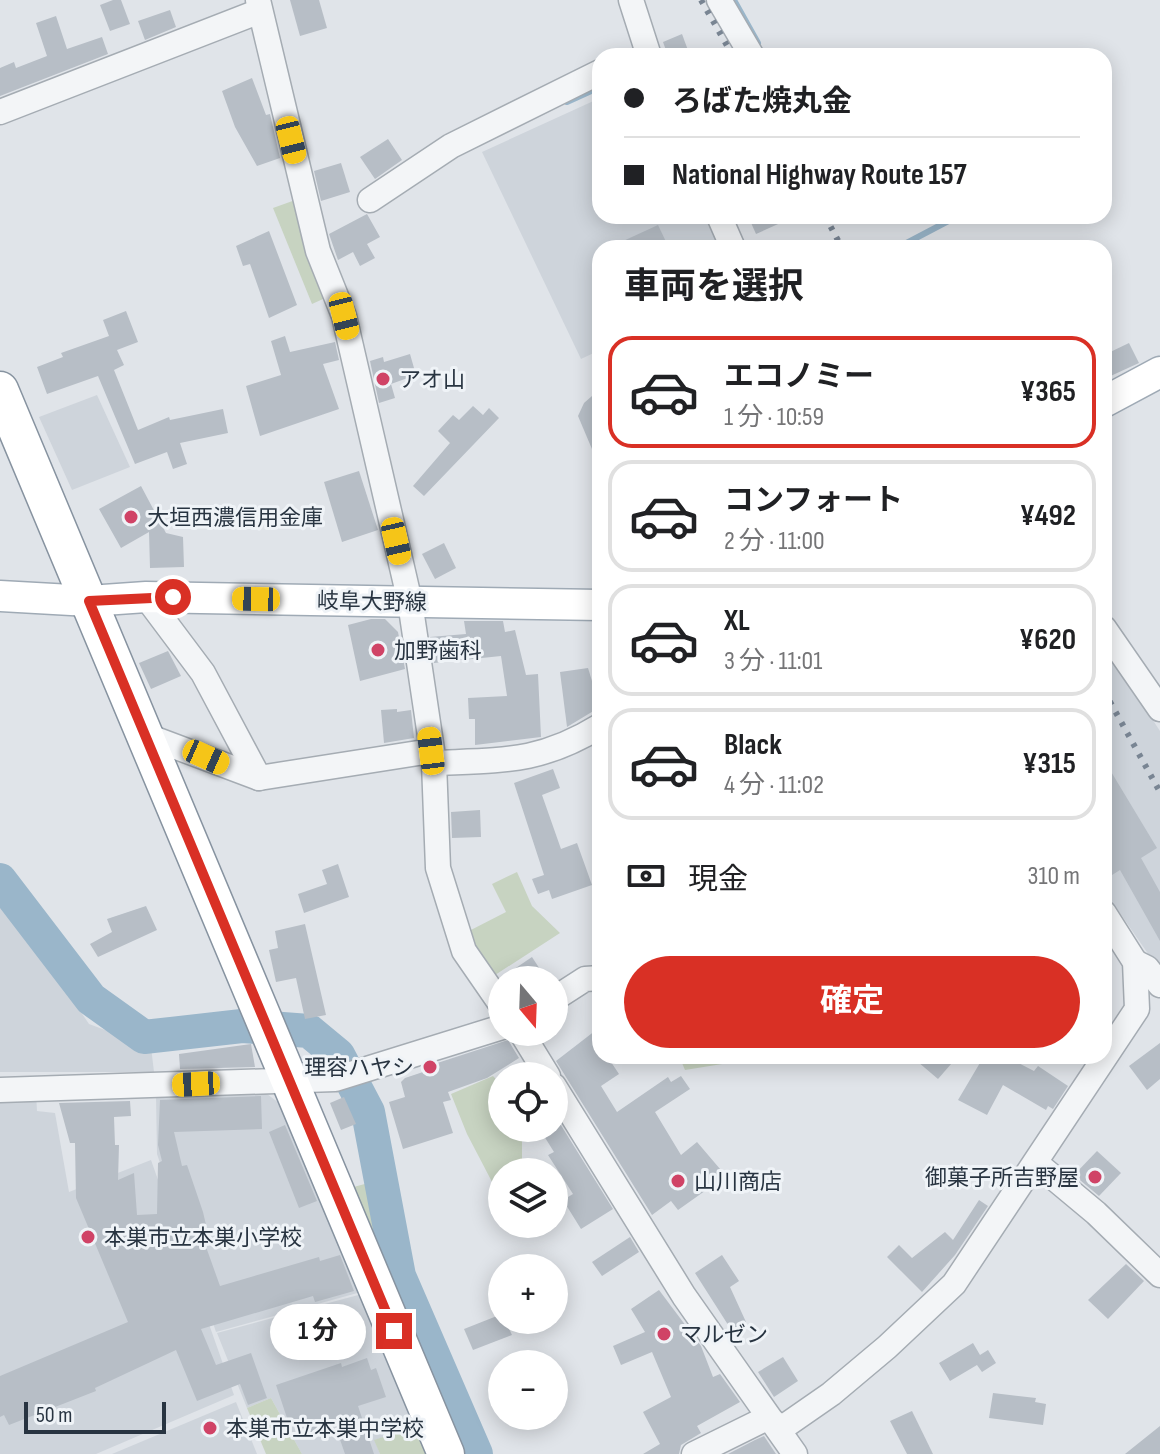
<!DOCTYPE html>
<html lang="ja">
<head>
<meta charset="utf-8">
<style>
  :root { --surface:#fff; --page:#f2f2f2; --text:#202124; --muted:#757577; --line:#e0e0e0; --accent:#d93025 }
  body { margin:0; font-family:"Sofia Sans Condensed","Noto Sans JP",sans-serif; background:var(--page); color:var(--text); height:100vh; display:flex; flex-direction:column; font-size:30px; white-space:nowrap }
  * { box-sizing:border-box; margin:0 }
  p { font-size:26px; color:var(--muted) }
  .icon { flex:none; width:44px; height:44px; fill:none; stroke:currentColor; stroke-width:2; stroke-linecap:round; stroke-linejoin:round }
  .map { position:relative; flex:1; overflow:hidden }
  .details { position:absolute; left:592px; top:240px; width:520px; height:824px; display:flex; flex-direction:column; background:var(--surface); border-radius:24px; box-shadow:0 4px 20px #0003 }
  .details>* { flex:none }
  .top-card { position:absolute; left:592px; top:48px; width:520px; height:176px; border-radius:24px; box-shadow:0 4px 20px #0003; display:grid; align-content:center; height:176px; padding:0 32px; background:var(--surface) }
  .needle { width:52px; rotate:161deg }
  .fabs { position:absolute; left:488px; top:966px; display:grid; gap:16px }
  .fabs a { display:grid; place-items:center; width:80px; height:80px; border-radius:50%; background:var(--surface); box-shadow:0 4px 20px #0003; font-size:40px }
  .scale { position:absolute; left:24px; bottom:20px; width:142px; box-sizing:border-box; padding-left:8px; border:4px solid #283441; border-top:0; font-size:22px; line-height:28px; white-space:nowrap; color:#283441; -webkit-text-stroke:6px #eff3f7; paint-order:stroke }
  .end { position:absolute; width:36px; height:36px; margin:-18px; border:10px solid #d93025; background:#fff; box-shadow:0 0 0 4px #fff }
  .from { border-radius:50% }
  .bubble { position:absolute; height:56px; border-radius:28px; background:var(--surface); box-shadow:0 4px 20px #0003; font-size:26px; font-weight:700; line-height:56px; text-align:center }
  .car { position:absolute; width:24px; height:48px; margin:-24px -12px; border-radius:10px; box-shadow:0 0 6px 2px #0007; background:linear-gradient(#f5c518 24%,#345 0 40%,#f5c518 0 76%,#345 0 86%,#f5c518 0) }
  .top-card b { display:flex; align-items:center; gap:28px; height:76px; font-size:30px }
  .top-card b+b { border-top:2px solid var(--line) }
  .top-card i { width:20px; height:20px; background:var(--text) }
  ul { padding:0; list-style:none }
  li { display:flex; align-items:center; gap:24px; height:112px; margin:0 16px 12px; padding:0 16px; border:4px solid var(--line); border-radius:24px }
  li div { flex:1 }
  li b { display:block; font-size:30px }
  li em { font-style:normal; font-weight:700 }
  li.on { border-color:var(--accent) }
  li>.icon { width:72px; height:72px; stroke-width:1.5 }
  h2 { padding:0 32px; font-size:36px; line-height:96px }
  .pay { display:flex; align-items:center; gap:20px; height:88px; padding:0 32px; font-size:30px }
  .pay p { margin-inline-start:auto }
  .action { display:flex; gap:16px; margin-top:auto; padding:16px 32px }
  .action a { flex:1; height:92px; border-radius:48px; background:var(--accent); color:#fff; font-size:32px; font-weight:700; line-height:92px; text-align:center }
  .map>svg:first-child { display:block }
</style>
</head>
<body>
<div class="map">
<svg width="1160" height="1454" viewBox="0 0 1160 1454">
  <rect width="100%" height="100%" fill="#e0e4e9"/>
  <!-- built -->
  <g fill="#ced4db">
    <polygon points="600,98 600,216 709,216 723,248 600,248 600,350 581,359 482,152"/>
    <polygon points="97,395 130,467 72,490 39,417"/>
    <polygon points="1104,646 1160,731 1160,971 1104,890"/>
    <polygon points="0,893 89,1024 151,1047 154,1072 0,1072"/>
    <polygon points="263,1091 283,1106 361,1292 216,1332 157,1154 156,1096"/>
    <polygon points="36,1093 37,1111 55,1113 69,1192 151,1160 234,1395 96,1454 0,1454 0,1094"/>
    <polygon points="362,1294 416,1426 375,1440 380,1454 302,1454 271,1398 247,1408 217,1333"/>
    <polygon points="236,1402 257,1454 112,1454"/>
  </g>
  <!-- green -->
  <g fill="#c7d3c1">
    <polygon points="298,199 323,289 323,299 312,304 273,208"/>
    <polygon points="517,872 532,906 560,933 492,977 467,932 506,912 492,884"/>
    <polygon points="679,1056 771,1056 685,1070"/>
    <polygon points="493,1076 502,1086 502,1128 522,1128 522,1169 502,1172 502,1201 467,1134 451,1094"/>
    <polygon points="372,1182 389,1247 383,1263 350,1188"/>
    <polygon points="271,1398 302,1454 266,1454 247,1408"/>
    <polygon points="416,1426 428,1454 380,1454 374,1440"/>
  </g>
  <g fill="none" stroke-linecap="round" stroke-linejoin="round">
    <!-- stream -->
    <g stroke="#9ab6ca" stroke-width="6">
      <polyline points="734,0 758,43"/>
      <polyline points="567,102 600,87"/>
      <polyline points="897,248 956,217"/>
    </g>
    <!-- river -->
    <polyline stroke="#9ab6ca" stroke-width="34" points="0,880 91,999 144,1037 242,1026 309,1031 338,1055 368,1112 399,1276 476,1454"/>
  </g>
  <!-- building -->
  <g fill="#b7bec6">
    <polygon points="113,0 121,0 130,24 110,31 100,5"/>
    <polygon points="290,0 319,0 327,28 300,36"/>
    <polygon points="170,10 176,27 145,40 138,21"/>
    <polygon points="56,16 67,49 102,37 108,54 0,96 0,68 14,62 16,68 47,56 36,23"/>
    <polygon points="682,34 689,53 668,56 663,42"/>
    <polygon points="252,78 266,115 270,114 280,158 257,166 235,127 222,91"/>
    <polygon points="388,139 402,160 375,179 360,157"/>
    <polygon points="341,163 350,192 321,201 314,171"/>
    <polygon points="367,214 380,237 367,244 375,258 360,266 353,252 338,260 329,234"/>
    <polygon points="748,216 796,216 756,234"/>
    <polygon points="658,225 669,248 608,248"/>
    <polygon points="269,231 297,305 269,318 250,264 243,266 236,246"/>
    <polygon points="126,311 138,342 117,350 124,365 114,370 138,430 169,417 170,420 223,409 228,433 180,443 187,464 173,469 167,452 135,464 98,376 47,394 37,367 63,357 61,353 109,336 103,320"/>
    <polygon points="285,336 290,352 335,342 339,360 323,364 339,409 260,436 246,386 281,375 271,341"/>
    <polygon points="1129,343 1139,363 1104,379 1104,355"/>
    <polygon points="410,354 416,375 391,384 395,398 379,403 370,361 383,357 384,362"/>
    <polygon points="600,389 600,468 578,416 584,403"/>
    <polygon points="473,406 483,415 489,408 499,418 424,496 413,486 450,443 438,431 453,415 459,420"/>
    <polygon points="359,471 378,530 342,542 324,482"/>
    <polygon points="141,486 166,533 183,537 184,567 150,568 149,532 121,548 99,509"/>
    <polygon points="444,543 456,568 435,579 422,554"/>
    <polygon points="371,619 385,619 398,632 405,669 360,681 348,625"/>
    <polygon points="464,621 503,621 505,632 515,630 526,675 538,674 541,737 475,745 475,719 469,719 468,698 507,696 501,656 434,663 430,637 466,634"/>
    <polygon points="168,651 181,676 151,689 139,663"/>
    <polygon points="588,668 600,707 567,727 560,672"/>
    <polygon points="397,709 397,712 411,710 414,738 384,743 381,710"/>
    <polygon points="1104,760 1157,848 1141,858 1160,892 1160,941 1120,870 1112,875 1104,862"/>
    <polygon points="553,769 560,788 542,795 561,849 577,843 592,885 552,899 549,890 538,894 532,879 544,875 514,783"/>
    <polygon points="480,810 481,837 452,838 451,812"/>
    <polygon points="338,864 349,897 304,913 298,894 327,884 322,870"/>
    <polygon points="146,906 157,930 98,957 90,944 112,932 107,919"/>
    <polygon points="305,924 326,1015 305,1019 296,978 276,982 269,950 278,948 275,931"/>
    <polygon points="532,957 547,980 502,980 501,978"/>
    <polygon points="600,1027 600,1056 607,1056 619,1074 601,1086 617,1112 668,1077 671,1082 681,1076 690,1089 655,1112 681,1155 697,1142 726,1176 678,1210 671,1201 652,1215 556,1061"/>
    <polygon points="508,1040 519,1058 487,1078 448,1092 451,1100 443,1102 453,1133 403,1149 389,1102 405,1097 401,1082 405,1078 423,1072 422,1068"/>
    <polygon points="1160,1043 1160,1079 1147,1090 1129,1066"/>
    <polygon points="251,1044 255,1067 180,1069 179,1054"/>
    <polygon points="911,1056 958,1056 938,1079"/>
    <polygon points="984,1056 1005,1056 1034,1071 1038,1066 1068,1086 1053,1109 1048,1106 1046,1110 1003,1085 987,1115 958,1100"/>
    <polygon points="261,1096 262,1129 174,1132 182,1166 187,1165 203,1212 210,1242 205,1244 220,1286 319,1257 320,1261 340,1255 354,1291 315,1302 313,1296 201,1329 216,1365 251,1353 267,1398 248,1405 240,1384 197,1401 176,1350 95,1388 96,1391 9,1425 4,1415 0,1417 0,1376 128,1322 76,1198 75,1143 70,1143 59,1103 130,1101 131,1116 114,1117 115,1145 119,1145 118,1180 134,1173 137,1215 157,1214 158,1163 162,1161 158,1145 160,1100"/>
    <polygon points="344,1097 356,1124 341,1130 330,1103"/>
    <polygon points="554,1114 613,1209 581,1229 563,1200 573,1194 548,1155 554,1152 539,1128 554,1128"/>
    <polygon points="285,1125 317,1201 299,1208 269,1132"/>
    <polygon points="1097,1151 1121,1173 1099,1196 1074,1175"/>
    <polygon points="979,1200 988,1206 955,1255 922,1292 887,1257 899,1245 912,1258 945,1232 953,1240"/>
    <polygon points="630,1237 639,1252 602,1276 592,1262"/>
    <polygon points="722,1255 739,1281 730,1287 746,1322 732,1331 695,1273"/>
    <polygon points="1126,1264 1144,1281 1108,1319 1088,1300"/>
    <polygon points="659,1290 701,1346 713,1377 720,1374 740,1402 697,1426 701,1433 681,1445 679,1454 643,1454 660,1444 643,1412 671,1397 652,1352 621,1365 613,1346 645,1332 631,1309"/>
    <polygon points="502,1314 512,1335 473,1350 464,1329"/>
    <polygon points="973,1343 980,1355 988,1350 996,1363 982,1372 977,1365 950,1381 939,1363"/>
    <polygon points="783,1357 798,1381 774,1397 758,1372"/>
    <polygon points="367,1358 371,1370 376,1368 386,1397 358,1406 374,1454 345,1454 335,1425 300,1438 294,1423 289,1424 276,1385 341,1363 342,1367"/>
    <polygon points="993,1393 1036,1398 1035,1402 1046,1404 1043,1425 989,1418"/>
    <polygon points="912,1411 933,1454 907,1454 890,1421"/>
    <polygon points="1160,1426 1160,1454 1125,1454"/>
    <polygon points="764,1436 776,1454 728,1454 755,1440"/>
  </g>
  <g fill="none" stroke-linecap="round" stroke-linejoin="round">
    <!-- minor casing -->
    <g stroke="#a5acb3" stroke-width="27">
      <g id="minor">
        <polyline points="258,0 318,251 344,316 410,602 434,763 438,868 464,951 502,1006"/>
        <polyline points="631,0 649,56"/>
        <polyline points="719,0 752,56"/>
        <polyline points="0,112 260,11"/>
        <polyline points="370,200 451,146 600,72"/>
        <polyline points="719,216 733,248"/>
        <polyline points="146,597 203,673 259,778 431,751"/>
        <polyline points="1104,628 1160,709"/>
        <polyline points="147,736 259,778"/>
        <path d="M434,763C502,760 540,763 600,726"/>
        <polyline points="1135,962 1147,968 1160,985"/>
        <polyline points="554,999 585,979 600,978"/>
        <polyline points="521,1032 548,1076"/>
        <polyline points="554,1086 684,1296 795,1454"/>
        <polyline points="0,1090 335,1079 502,1027"/>
        <polyline points="1036,1163 1096,1213 1160,1275"/>
        <polyline points="767,1418 782,1428 831,1394 887,1347 954,1284 1137,1009 1135,962 1104,913"/>
        <polyline points="694,1454 767,1418"/>
      </g>
    </g>
    <!-- major casing -->
    <g stroke="#9faab5" stroke-width="33">
      <g id="major">
        <polyline points="1104,402 1160,372"/>
        <polyline points="0,596 89,601 146,597 600,605"/>
      </g>
    </g>
    <!-- highway casing -->
    <g stroke="#8793a0" stroke-width="39">
      <polyline id="highway" points="0,390 446,1454"/>
    </g>
    <!-- minor -->
    <use href="#minor" stroke="#f3f5f7" stroke-width="24"/>
    <!-- major -->
    <use href="#major" stroke="#fff" stroke-width="30"/>
    <!-- highway -->
    <use href="#highway" stroke="#fff" stroke-width="36"/>
    <!-- rail -->
    <g stroke="#798593" stroke-width="6" stroke-dasharray="4 8" stroke-linecap="butt">
      <polyline points="701,0 733,56"/>
      <polyline points="825,216 842,248"/>
      <polyline points="1104,691 1160,792"/>
    </g>
  </g>
  <g fill="none" stroke-linecap="round" stroke-linejoin="round">
    <!-- route -->
    <polyline stroke="#d93025" stroke-width="10" points="173,597 89,601 394,1331"/>
  </g>
  <!-- markers -->
  <g fill="#d04366" stroke="#eff3f7" stroke-width="3">
    <circle cx="383" cy="379" r="8"/>
    <circle cx="131" cy="517" r="8"/>
    <circle cx="378" cy="650" r="8"/>
    <circle cx="430" cy="1067" r="8"/>
    <circle cx="1095" cy="1177" r="8"/>
    <circle cx="678" cy="1181" r="8"/>
    <circle cx="88" cy="1237" r="8"/>
    <circle cx="664" cy="1334" r="8"/>
    <circle cx="210" cy="1428" r="8"/>
  </g>
  <g text-anchor="middle" stroke-width="6" stroke-linejoin="round" paint-order="stroke">
    <!-- poi labels -->
    <g font-size="22" fill="#283441" stroke="#eff3f7" text-anchor="start">
      <text x="399" y="387">アオ山</text>
      <text x="147" y="525">大垣西濃信用金庫</text>
      <text x="394" y="658">加野歯科</text>
      <text x="414" y="1075" text-anchor="end">理容ハヤシ</text>
      <text x="1079" y="1185" text-anchor="end">御菓子所吉野屋</text>
      <text x="694" y="1189">山川商店</text>
      <text x="104" y="1245">本巣市立本巣小学校</text>
      <text x="680" y="1342">マルゼン</text>
      <text x="226" y="1436">本巣市立本巣中学校</text>
    </g>
    <!-- street labels -->
    <g font-size="22" fill="#283441" stroke="#eff3f7">
      <text transform="translate(372 601) rotate(1)" y="8">岐阜大野線</text>
    </g>
  </g>
</svg>
<div class="fabs">
<a><svg class="needle" viewBox="-14 -14 28 28"><path d="M0-13l5 13h-10z" fill="#e53935"/><path d="M0 13l5-13h-10z" fill="#757577"/></svg></a>
<a><svg class="icon" aria-label="locate" viewBox="0 0 24 24"><circle cx="12" cy="12" r="6"/><path d="M12 2v4M12 18v4M2 12h4M18 12h4"/></svg></a>
<a><svg class="icon" aria-label="layers" viewBox="0 0 24 24"><path d="M12 4l9 5-9 5-9-5zM3 14l9 5 9-5"/></svg></a>
<a>+</a>
<a>−</a>
</div>
<div class="scale">50 m</div>
<i class="end from" style="left:173px;top:597px"></i>
<i class="end" style="left:394px;top:1331px"></i>
<div class="bubble" style="left:270px;top:1304px;width:96px">1 分</div>
<i class="car" style="left:291px;top:140px;rotate:166deg"></i>
<i class="car" style="left:344px;top:316px;rotate:166deg"></i>
<i class="car" style="left:396px;top:541px;rotate:167deg"></i>
<i class="car" style="left:256px;top:599px;rotate:271deg"></i>
<i class="car" style="left:431px;top:751px;rotate:353deg"></i>
<i class="car" style="left:206px;top:757px;rotate:114deg"></i>
<i class="car" style="left:196px;top:1084px;rotate:267deg"></i>
<div class="top-card">
<b><i class="from"></i>ろばた焼丸金</b>
<b><i></i>National Highway Route 157</b>
</div>
<section class="details">
<h2>車両を選択</h2>
<ul>
<li class="on"><svg class="icon" aria-label="car" viewBox="0 0 24 24"><path d="M5 17H2v-5l4-1 3-4h7l3 4 3 1v5h-3M9 17h6M6 11h13"/><circle cx="7" cy="17" r="2"/><circle cx="17" cy="17" r="2"/></svg><div><b>エコノミー</b><p>1 分 · 10:59</p></div><em>¥365</em></li>
<li><svg class="icon" aria-label="car" viewBox="0 0 24 24"><path d="M5 17H2v-5l4-1 3-4h7l3 4 3 1v5h-3M9 17h6M6 11h13"/><circle cx="7" cy="17" r="2"/><circle cx="17" cy="17" r="2"/></svg><div><b>コンフォート</b><p>2 分 · 11:00</p></div><em>¥492</em></li>
<li><svg class="icon" aria-label="car" viewBox="0 0 24 24"><path d="M5 17H2v-5l4-1 3-4h7l3 4 3 1v5h-3M9 17h6M6 11h13"/><circle cx="7" cy="17" r="2"/><circle cx="17" cy="17" r="2"/></svg><div><b>XL</b><p>3 分 · 11:01</p></div><em>¥620</em></li>
<li><svg class="icon" aria-label="car" viewBox="0 0 24 24"><path d="M5 17H2v-5l4-1 3-4h7l3 4 3 1v5h-3M9 17h6M6 11h13"/><circle cx="7" cy="17" r="2"/><circle cx="17" cy="17" r="2"/></svg><div><b>Black</b><p>4 分 · 11:02</p></div><em>¥315</em></li>
</ul>
<div class="pay"><svg class="icon" aria-label="cash" viewBox="0 0 24 24"><path d="M3 7h18v10H3z"/><circle cx="12" cy="12" r="2"/></svg>現金<p>310 m</p></div>
<div class="action"><a>確定</a></div>
</section>
</div>
</body>
</html>
